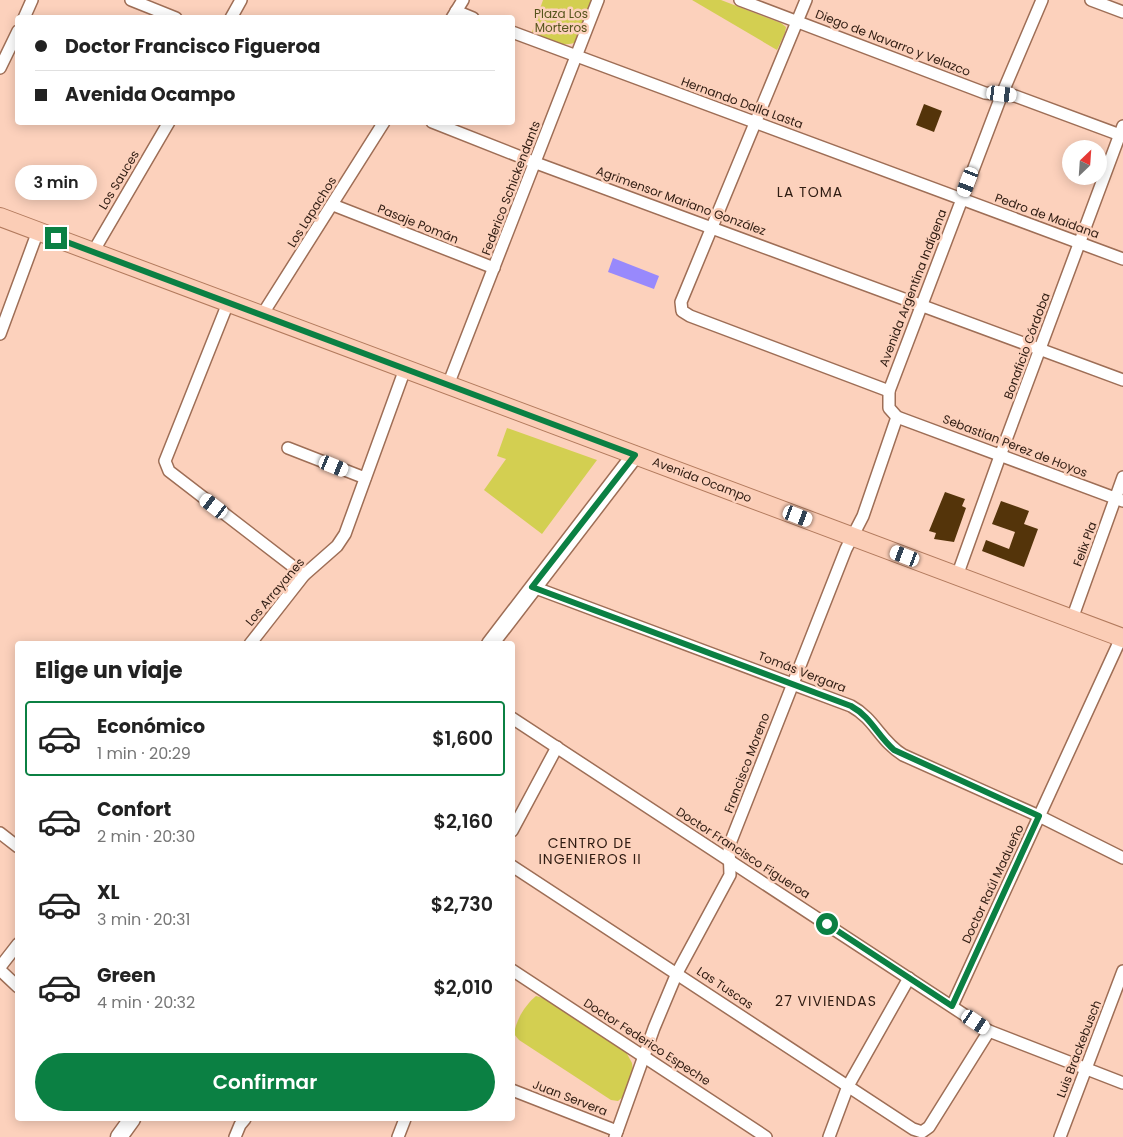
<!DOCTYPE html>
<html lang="es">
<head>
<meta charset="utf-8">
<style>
  :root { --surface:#fff; --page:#f2f2f2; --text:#222; --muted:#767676; --line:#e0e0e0; --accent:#0b8043 }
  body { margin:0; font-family:Poppins,sans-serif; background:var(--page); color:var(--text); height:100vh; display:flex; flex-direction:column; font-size:19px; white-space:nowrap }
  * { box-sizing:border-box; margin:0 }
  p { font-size:16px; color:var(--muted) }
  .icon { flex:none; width:28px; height:28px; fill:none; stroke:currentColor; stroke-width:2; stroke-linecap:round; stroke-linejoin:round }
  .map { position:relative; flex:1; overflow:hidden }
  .sheet { position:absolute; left:15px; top:641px; width:500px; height:480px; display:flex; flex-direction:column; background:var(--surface); border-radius:5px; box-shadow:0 2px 12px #0003 }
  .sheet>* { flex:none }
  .guide { position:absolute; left:15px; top:15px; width:500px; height:110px; border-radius:5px; box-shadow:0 2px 12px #0003; display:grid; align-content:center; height:110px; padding:0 20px; background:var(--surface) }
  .needle { width:32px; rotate:25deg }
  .controls { position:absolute; left:1062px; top:140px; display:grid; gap:10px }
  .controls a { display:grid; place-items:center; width:45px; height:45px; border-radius:50%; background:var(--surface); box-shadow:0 2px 12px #0003; font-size:25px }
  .end { position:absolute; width:22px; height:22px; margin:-11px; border:6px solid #0b8043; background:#fff; box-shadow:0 0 0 2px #fff }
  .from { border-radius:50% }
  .bubble { position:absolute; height:35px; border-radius:18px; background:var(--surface); box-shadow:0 2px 12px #0003; font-size:16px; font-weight:600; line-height:35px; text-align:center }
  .car { position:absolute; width:15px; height:30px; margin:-15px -8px; border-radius:6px; box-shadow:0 0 4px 1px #0007; background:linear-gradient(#fff 24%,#345 0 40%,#fff 0 76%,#345 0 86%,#fff 0) }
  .guide b { display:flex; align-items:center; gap:18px; height:48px; font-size:19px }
  .guide b+b { border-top:1px solid var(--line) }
  .guide i { width:12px; height:12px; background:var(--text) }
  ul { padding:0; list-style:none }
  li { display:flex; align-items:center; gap:15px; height:75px; margin:0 10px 8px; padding:0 10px; border:2px solid transparent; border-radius:5px }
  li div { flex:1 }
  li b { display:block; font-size:19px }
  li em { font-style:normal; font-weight:600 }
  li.active { border-color:var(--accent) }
  li>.icon { width:45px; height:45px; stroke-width:1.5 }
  h2 { padding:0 20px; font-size:22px; line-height:60px }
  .primary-button { display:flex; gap:10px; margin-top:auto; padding:10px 20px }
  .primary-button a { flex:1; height:58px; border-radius:30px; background:var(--accent); color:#fff; font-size:20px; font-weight:600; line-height:58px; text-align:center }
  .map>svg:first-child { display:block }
</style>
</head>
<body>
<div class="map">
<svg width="1123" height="1137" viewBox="0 0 1123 1137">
  <rect width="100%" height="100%" fill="#fcd1bc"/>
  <!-- green -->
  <g fill="#d3cf51">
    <path d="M543,0H593L576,42C562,49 546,38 532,32Z"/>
    <polygon points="692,0 721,0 781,23 786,27 785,33 777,50"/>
    <polygon points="507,428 597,460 542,534 484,490 506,459 497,456"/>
    <path d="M536,996L543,998L626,1052L632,1063L633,1071L624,1096L618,1101L611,1100L519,1040L514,1034C516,1020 525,1005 536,996Z"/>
  </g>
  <!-- water -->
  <polygon fill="#9889fc" points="613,258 659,276 654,289 608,272"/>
  <!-- building -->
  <g fill="#54340a">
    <polygon points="924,104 942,111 934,132 916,125"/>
    <polygon points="945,492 965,499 962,506 966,508 954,542 934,539 936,533 929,531"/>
    <polygon points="1001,501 1029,511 1024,524 1038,529 1024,567 982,551 986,540 1009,549 1015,532 992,524"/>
  </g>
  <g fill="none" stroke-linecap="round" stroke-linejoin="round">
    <!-- minor casing -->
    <g stroke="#9e6e56" stroke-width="14">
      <g id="minor">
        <polyline points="131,0 176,18"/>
        <polyline points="740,0 985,93 1015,96 1123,136"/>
        <polyline points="806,0 681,302 682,311 690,316 889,391"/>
        <polyline points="1042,0 1002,94 889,391 889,408 897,417 1123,501"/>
        <polyline points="1091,0 1123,12"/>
        <polyline points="456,11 473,18"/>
        <polyline points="24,18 32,0"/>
        <polyline points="231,18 241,0"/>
        <polyline points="452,18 463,0"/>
        <polyline points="512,32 1123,259"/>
        <polyline points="0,68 18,31"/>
        <polyline points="432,122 536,163 1123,380"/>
        <polyline points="333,205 494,268"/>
        <polyline points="93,252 169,122"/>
        <polyline points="228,303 165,461 169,471 304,575"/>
        <polyline points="262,315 384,122"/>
        <polyline points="0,334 38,231"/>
        <polyline points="448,385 598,0"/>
        <polyline points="288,448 365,478"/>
        <polyline points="957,576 1000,456 1123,126"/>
        <path d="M533,587L851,706C875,719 880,741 903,755L1039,816L1123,858"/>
        <polyline points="1072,619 1123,477"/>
        <polyline points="250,644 304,575 337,546 345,534 405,369"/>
        <polyline points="512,718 989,1031 1123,1083"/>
        <polyline points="512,831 557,747"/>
        <polyline points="0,833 18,847"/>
        <polyline points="512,866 913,1129 922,1132 929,1127 989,1031"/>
        <polyline points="0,967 18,944"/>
        <polyline points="0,970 18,987"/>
        <polyline points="512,970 766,1137"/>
        <polyline points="952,1006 1121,638"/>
        <polyline points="512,1090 617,1131"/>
        <polyline points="235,1137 240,1125 245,1119"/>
        <polyline points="398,1137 405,1119"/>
        <polyline points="615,1137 654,1028 677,973 730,875 729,846 846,549 863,516 897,417"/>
        <polyline points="829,1137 848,1086 909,978"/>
        <polyline points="1060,1137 1123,971"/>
      </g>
    </g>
    <!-- secondary casing -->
    <g stroke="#9e6e56" stroke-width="19">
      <g id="secondary">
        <polyline points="490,644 635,455"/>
        <polyline points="119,1137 132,1119"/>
      </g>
    </g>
    <!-- primary casing -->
    <g stroke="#b27a5d" stroke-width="20">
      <polyline id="primary" points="0,217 1123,638"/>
    </g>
    <!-- minor -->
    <use href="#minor" stroke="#fff" stroke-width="11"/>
    <!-- secondary -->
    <use href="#secondary" stroke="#fff" stroke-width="16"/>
    <!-- primary -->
    <use href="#primary" stroke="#fbcdb6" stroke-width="18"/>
  </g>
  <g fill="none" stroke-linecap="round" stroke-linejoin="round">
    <!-- route -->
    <path stroke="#0b8043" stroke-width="6" d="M56,238L635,455L532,587L851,706C871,717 877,735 894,750L1039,816L952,1006L827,924"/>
  </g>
  <g text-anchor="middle" stroke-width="5" stroke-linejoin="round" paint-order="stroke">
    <!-- park labels -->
    <g font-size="12" fill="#56541b" stroke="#fcd1bc">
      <text x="561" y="18">Plaza Los<tspan x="561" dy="14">Morteros</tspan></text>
    </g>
    <!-- street labels -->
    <g font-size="12" fill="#2f1c12" stroke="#fcd1bc">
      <text transform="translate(893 43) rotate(21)" y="4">Diego de Navarro y Velazco</text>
      <text transform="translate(742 103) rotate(20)" y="4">Hernando Dalla Lasta</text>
      <text transform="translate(119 180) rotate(-59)" y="4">Los Sauces</text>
      <text transform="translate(511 188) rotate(-69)" y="4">Federico Schickendants</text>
      <text transform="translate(681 201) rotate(20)" y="4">Agrimensor Mariano González</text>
      <text transform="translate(312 212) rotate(-58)" y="4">Los Lapachos</text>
      <text transform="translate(1047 216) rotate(20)" y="4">Pedro de Maidana</text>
      <text transform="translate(418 224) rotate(22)" y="4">Pasaje Pomán</text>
      <text transform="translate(913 288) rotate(-69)" y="4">Avenida Argentina Indígena</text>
      <text transform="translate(1027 346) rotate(-70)" y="4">Bonaficio Córdoba</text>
      <text transform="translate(1015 446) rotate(21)" y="4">Sebastian Perez de Hoyos</text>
      <text transform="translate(702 480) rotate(21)" y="4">Avenida Ocampo</text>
      <text transform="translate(1085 544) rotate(-70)" y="4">Felix Pla</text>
      <text transform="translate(275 592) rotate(-50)" y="4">Los Arrayanes</text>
      <text transform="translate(802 672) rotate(21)" y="4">Tomás Vergara</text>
      <text transform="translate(747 763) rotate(-69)" y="4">Francisco Moreno</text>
      <text transform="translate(743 853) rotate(33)" y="4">Doctor Francisco Figueroa</text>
      <text transform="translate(993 884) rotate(-65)" y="4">Doctor Raúl Madueño</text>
      <text transform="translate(725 988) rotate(34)" y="4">Las Tuscas</text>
      <text transform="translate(647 1042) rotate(33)" y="4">Doctor Federico Espeche</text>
      <text transform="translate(1079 1049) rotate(-69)" y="4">Luis Brackebusch</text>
      <text transform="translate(570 1098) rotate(21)" y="4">Juan Servera</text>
    </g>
    <!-- neighbourhood labels -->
    <g font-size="14" letter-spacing="1" fill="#2f1c12" stroke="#fcd1bc">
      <text x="810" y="197">LA TOMA</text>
      <text x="590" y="848">CENTRO DE<tspan x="590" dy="16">INGENIEROS II</tspan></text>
      <text x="826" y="1006">27 VIVIENDAS</text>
    </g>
  </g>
</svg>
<div class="controls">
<a><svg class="needle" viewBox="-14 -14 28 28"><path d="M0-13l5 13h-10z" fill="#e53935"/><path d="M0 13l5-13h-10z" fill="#767676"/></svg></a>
</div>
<i class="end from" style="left:827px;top:924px"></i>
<i class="end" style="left:56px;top:238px"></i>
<div class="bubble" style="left:15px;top:165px;width:82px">3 min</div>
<i class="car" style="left:1002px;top:94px;rotate:97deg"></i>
<i class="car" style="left:968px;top:182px;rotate:201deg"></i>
<i class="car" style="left:334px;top:466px;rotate:112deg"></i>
<i class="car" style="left:214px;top:506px;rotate:307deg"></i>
<i class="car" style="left:798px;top:516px;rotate:111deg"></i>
<i class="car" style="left:905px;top:556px;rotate:291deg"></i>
<i class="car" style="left:976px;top:1022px;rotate:124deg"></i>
<div class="guide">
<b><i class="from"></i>Doctor Francisco Figueroa</b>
<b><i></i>Avenida Ocampo</b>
</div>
<section class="sheet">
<h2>Elige un viaje</h2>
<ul>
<li class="active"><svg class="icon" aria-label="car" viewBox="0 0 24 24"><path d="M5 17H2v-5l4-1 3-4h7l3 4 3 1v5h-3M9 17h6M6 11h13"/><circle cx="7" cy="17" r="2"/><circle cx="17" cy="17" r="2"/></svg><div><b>Económico</b><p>1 min · 20:29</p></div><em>$1,600</em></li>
<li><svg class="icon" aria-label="car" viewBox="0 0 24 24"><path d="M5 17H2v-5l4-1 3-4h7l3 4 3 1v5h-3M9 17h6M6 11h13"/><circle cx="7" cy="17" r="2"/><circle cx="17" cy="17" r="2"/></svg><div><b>Confort</b><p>2 min · 20:30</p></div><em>$2,160</em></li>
<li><svg class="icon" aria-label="car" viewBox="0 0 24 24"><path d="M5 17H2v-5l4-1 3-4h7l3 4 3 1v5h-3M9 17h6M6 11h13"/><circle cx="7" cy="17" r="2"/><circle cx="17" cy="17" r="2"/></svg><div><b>XL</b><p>3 min · 20:31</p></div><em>$2,730</em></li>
<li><svg class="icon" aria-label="car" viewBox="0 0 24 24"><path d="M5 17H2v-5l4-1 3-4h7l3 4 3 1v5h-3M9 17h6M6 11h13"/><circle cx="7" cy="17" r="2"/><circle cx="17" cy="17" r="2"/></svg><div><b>Green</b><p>4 min · 20:32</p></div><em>$2,010</em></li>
</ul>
<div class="primary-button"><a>Confirmar</a></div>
</section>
</div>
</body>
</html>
